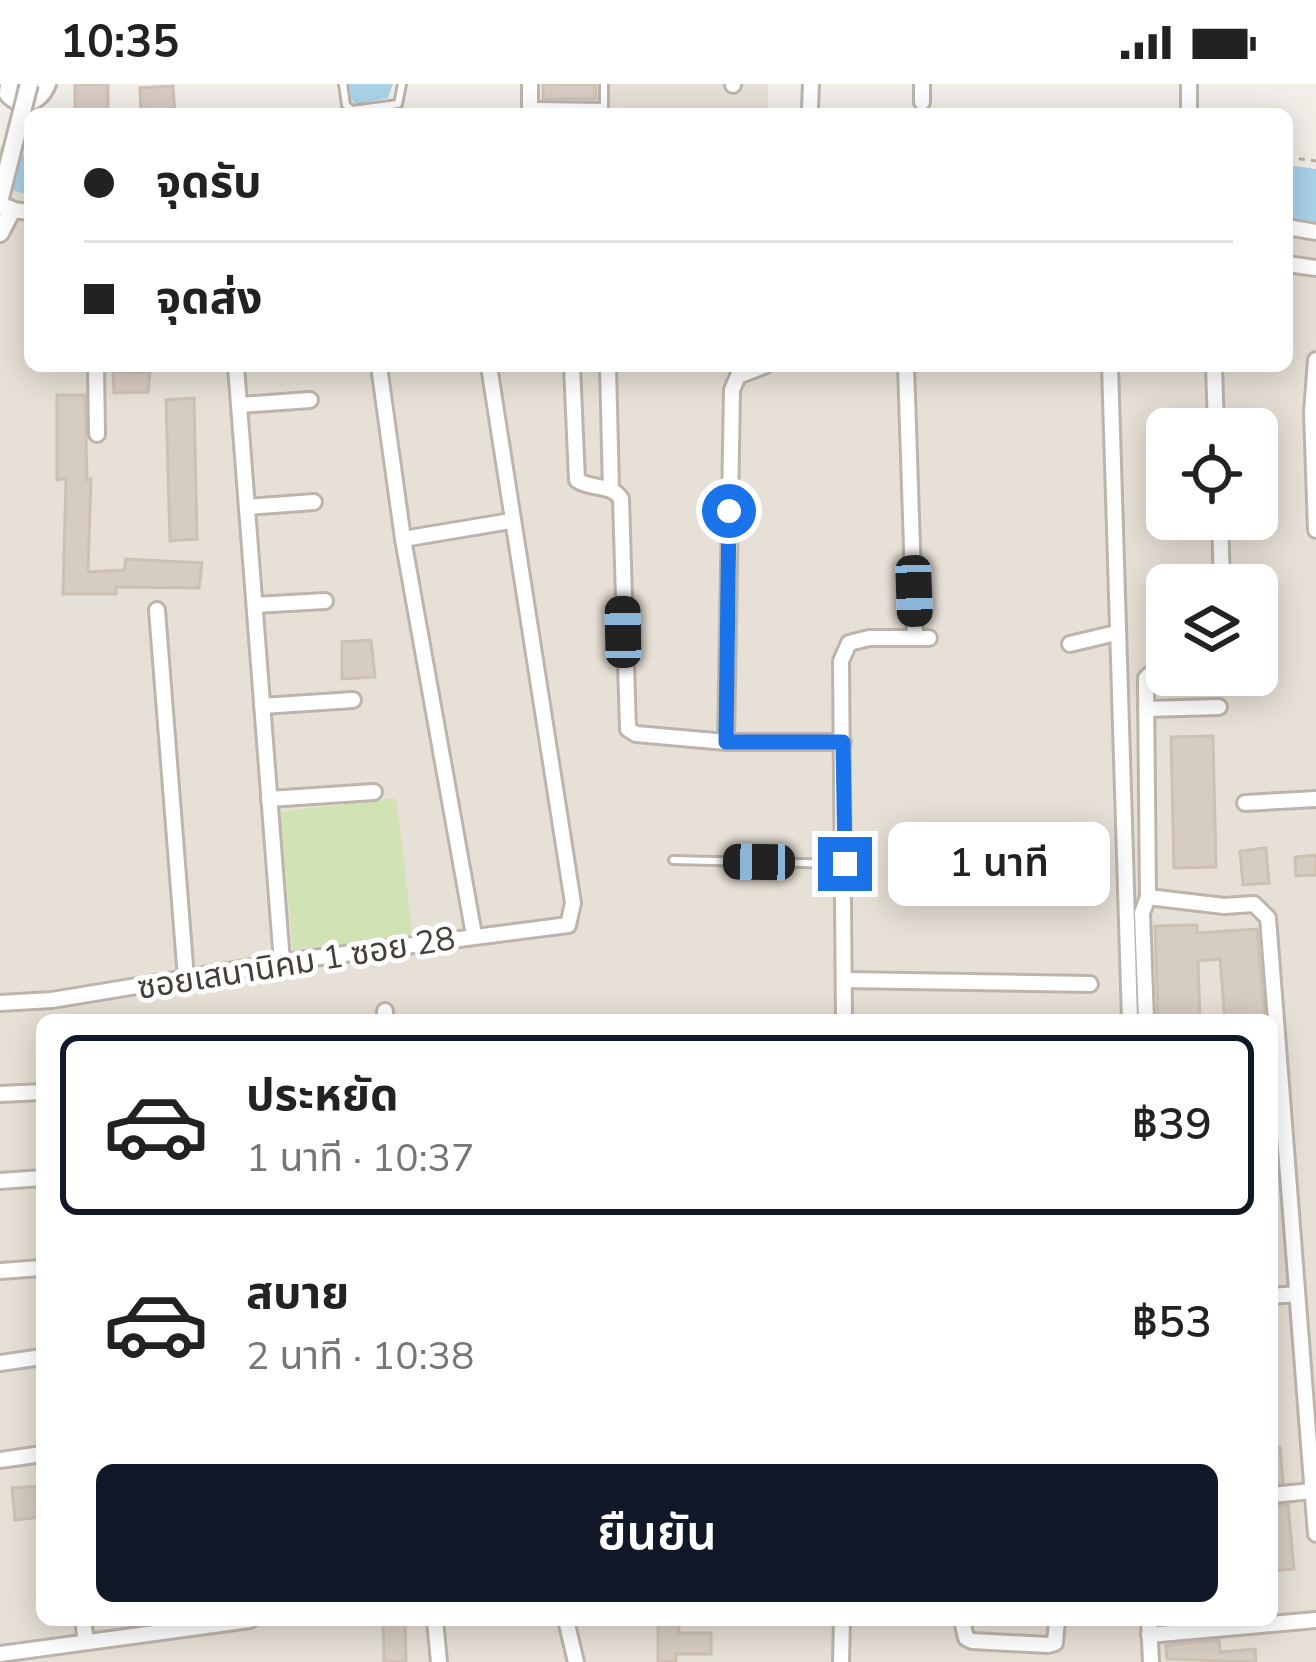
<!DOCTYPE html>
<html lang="th">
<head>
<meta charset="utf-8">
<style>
  :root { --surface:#fff; --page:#f2f2f2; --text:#222; --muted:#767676; --line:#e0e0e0; --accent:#111827 }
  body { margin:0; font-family:"Nunito Sans","Noto Sans Thai",sans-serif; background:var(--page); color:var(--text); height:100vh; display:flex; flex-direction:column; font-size:45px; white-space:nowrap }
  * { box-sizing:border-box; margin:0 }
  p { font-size:39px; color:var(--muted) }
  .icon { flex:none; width:66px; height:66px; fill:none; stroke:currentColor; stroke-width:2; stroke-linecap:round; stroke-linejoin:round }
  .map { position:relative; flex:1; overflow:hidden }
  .sheet { position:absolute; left:36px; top:930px; width:1242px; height:612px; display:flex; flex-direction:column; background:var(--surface); border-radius:18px; box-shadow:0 6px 30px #0003 }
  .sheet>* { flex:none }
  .top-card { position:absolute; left:24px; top:24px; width:1269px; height:264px; border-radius:18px; box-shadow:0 6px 30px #0003; display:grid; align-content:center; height:264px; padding:0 60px; background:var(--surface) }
  .controls { position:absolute; left:1146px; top:324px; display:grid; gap:24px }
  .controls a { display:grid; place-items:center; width:132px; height:132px; border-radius:18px; background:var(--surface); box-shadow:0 6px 30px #0003; font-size:60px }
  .end { position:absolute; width:54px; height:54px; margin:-27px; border:15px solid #1a73e8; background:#fff; box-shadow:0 0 0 6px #fff }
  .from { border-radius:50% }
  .bubble { position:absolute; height:84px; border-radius:18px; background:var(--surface); box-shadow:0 6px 30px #0003; font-size:39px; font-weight:600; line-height:84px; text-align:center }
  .car { position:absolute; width:36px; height:72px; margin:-36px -18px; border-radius:15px; box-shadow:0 0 9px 3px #0007; background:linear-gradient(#222 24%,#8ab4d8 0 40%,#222 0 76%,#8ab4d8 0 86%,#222 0) }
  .top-card b { display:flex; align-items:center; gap:42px; height:114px; font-size:45px }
  .top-card b+b { border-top:3px solid var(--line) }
  .top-card i { width:30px; height:30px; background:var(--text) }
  ul { padding:21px 0 0; list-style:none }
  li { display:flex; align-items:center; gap:36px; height:180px; margin:0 24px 18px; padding:0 36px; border:6px solid transparent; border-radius:18px }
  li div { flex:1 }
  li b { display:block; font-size:45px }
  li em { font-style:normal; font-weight:600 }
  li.on { border-color:var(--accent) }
  li>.icon { width:108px; height:108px; stroke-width:1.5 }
  .button { display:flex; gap:24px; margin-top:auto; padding:24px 60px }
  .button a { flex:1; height:138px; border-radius:18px; background:var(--accent); color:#fff; font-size:48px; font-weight:600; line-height:138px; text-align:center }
  .status { display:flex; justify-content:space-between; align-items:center; height:84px; padding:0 60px; background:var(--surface); direction:ltr }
  .status svg { height:33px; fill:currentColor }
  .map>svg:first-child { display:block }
</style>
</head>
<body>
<div class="status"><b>10:35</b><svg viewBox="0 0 49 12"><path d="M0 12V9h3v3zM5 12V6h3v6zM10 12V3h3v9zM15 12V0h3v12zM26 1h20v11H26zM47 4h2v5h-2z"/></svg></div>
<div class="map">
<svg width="1316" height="1578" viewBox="0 0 1316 1578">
  <rect width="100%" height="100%" fill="#f2eee8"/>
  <!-- residential -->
  <g fill="#e6e0d6" fill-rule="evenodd">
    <polygon points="604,0 768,0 768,28 602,23"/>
    <path d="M0,62L30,66V282H1287V85L1316,87V1578H0ZM1167,345H1257V435H1167ZM1167,501H1257V591H1167ZM42,936H1272V1536H42Z"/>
  </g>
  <!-- green -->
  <polygon fill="#d1e3b4" points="396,714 413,853 293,865 279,728"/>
  <!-- water -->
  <g fill="#aad3ea">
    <polygon points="347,0 393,0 388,14 356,20 349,13"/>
    <polygon points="0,68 30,72 30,111 0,103"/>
    <polygon points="1287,81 1316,85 1316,140 1287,135"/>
  </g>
  <!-- building -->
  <g fill="#d6ccc1" stroke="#cdc1b2" stroke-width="3">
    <rect x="75" y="0" width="33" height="30"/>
    <rect x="543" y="0" width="53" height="15"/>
    <polygon points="173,2 175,30 141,30 140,4"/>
    <polygon points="113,287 150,289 148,308 114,309"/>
    <polygon points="57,311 85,311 87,396 91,395 88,488 124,486 126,475 202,479 199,504 116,503 116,510 63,510 66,394 57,396"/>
    <polygon points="194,314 197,455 170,457 166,316"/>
    <polygon points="371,556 375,593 342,595 342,558"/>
    <polygon points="1213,652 1216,783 1174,784 1171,653"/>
    <polygon points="1266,764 1269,799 1243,801 1240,767"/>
    <polygon points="1316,771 1316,791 1296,792 1295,773"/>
    <polygon points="1197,841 1197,849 1257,845 1265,936 1225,936 1220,875 1198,877 1200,936 1158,936 1155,842"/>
    <polygon points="1280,1363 1283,1399 1272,1400 1272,1364"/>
    <polygon points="42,1402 42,1433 15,1436 12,1404"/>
    <polygon points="1288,1421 1294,1485 1272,1487 1272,1422"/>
    <polygon points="383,1536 405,1536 406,1578 384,1578"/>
    <polygon points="658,1536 679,1536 679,1549 711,1549 711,1570 676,1570 676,1577 658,1578"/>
    <polygon points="1219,1556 1220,1568 1255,1565 1256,1578 1167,1575 1166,1561"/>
  </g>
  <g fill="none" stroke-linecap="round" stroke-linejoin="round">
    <!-- service casing -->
    <g stroke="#bdb5ab" stroke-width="12">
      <g id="service">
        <polyline points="343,0 346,21 352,26 398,20 402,0"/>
        <polyline points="533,22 604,23 604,0"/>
        <polyline points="673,776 841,780"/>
      </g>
    </g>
    <!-- minor casing -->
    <g stroke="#bdb5ab" stroke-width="20">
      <g id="minor">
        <polyline points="733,0 733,1"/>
        <polyline points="922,18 922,0"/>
        <polyline points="810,24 811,0"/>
        <polyline points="530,26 530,0"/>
        <polyline points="1189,30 1189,0"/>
        <polyline points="12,126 30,128"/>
        <polyline points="1287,143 1316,148"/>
        <polyline points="1287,180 1316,184"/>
        <polyline points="1316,276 1312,328 1316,446"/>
        <polyline points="96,282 97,350"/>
        <polyline points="236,282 282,878"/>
        <polyline points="379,282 403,455 474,851"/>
        <path d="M572,282L577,396C591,406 612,399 621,415L628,645L636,650L726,658H843"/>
        <polyline points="608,282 611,406"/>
        <polyline points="906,282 915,554"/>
        <polyline points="1110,282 1130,936"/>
        <polyline points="1214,282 1216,345"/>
        <polyline points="240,321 310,316"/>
        <polyline points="247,423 314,418"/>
        <polyline points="1220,435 1222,501"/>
        <polyline points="403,455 511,437"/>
        <polyline points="255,521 325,517"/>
        <polyline points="157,526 186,894"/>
        <polyline points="1070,560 1116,549"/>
        <polyline points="1225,591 1225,594"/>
        <polyline points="262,622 353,616"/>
        <polyline points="1146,625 1219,623"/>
        <polyline points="726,658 732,306 738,292 764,282"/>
        <polyline points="269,715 374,708"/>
        <polyline points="1245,719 1316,715"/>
        <polyline points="1148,813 1224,822 1254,820 1268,834 1316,1450"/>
        <polyline points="844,896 1090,900"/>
        <polyline points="0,919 52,916 282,878 568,841 573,819 489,282"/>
        <polyline points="385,927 385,936"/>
        <polyline points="844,936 841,577 849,559 869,554 929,554"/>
        <polyline points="1146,936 1142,829 1148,813 1146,603 1146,594 1154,587 1167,586"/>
        <polyline points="0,1010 42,1008"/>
        <polyline points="0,1097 42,1094"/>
        <polyline points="0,1187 42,1184"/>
        <polyline points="1272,1212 1297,1210"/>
        <polyline points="0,1279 42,1273"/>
        <polyline points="0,1376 42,1370"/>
        <polyline points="1272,1411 1312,1407"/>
        <polyline points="83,1536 86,1558"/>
        <polyline points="435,1536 439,1578"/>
        <polyline points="566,1536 576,1578"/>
        <polyline points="962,1536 966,1554 972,1557 1048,1561 1055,1559 1057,1536"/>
        <polyline points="1149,1536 1151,1578"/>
        <polyline points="1149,1551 1316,1536"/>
        <polyline points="0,1570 250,1536"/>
        <polyline points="841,1578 842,1536"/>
      </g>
    </g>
    <!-- tertiary casing -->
    <g stroke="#bdb5ab" stroke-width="22">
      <g id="tertiary">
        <path d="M9,0L8,10C22,26 40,17 47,0"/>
        <polyline points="0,121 12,126 0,149"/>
      </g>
    </g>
    <!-- path -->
    <g stroke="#bdb09e" stroke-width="3" stroke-dasharray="6 6" stroke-linecap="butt">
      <polyline points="615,29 686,30"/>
      <polyline points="481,30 515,29"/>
      <polyline points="1287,73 1316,77"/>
    </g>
    <!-- service -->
    <use href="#service" stroke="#fff" stroke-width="6"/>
    <!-- minor -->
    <use href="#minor" stroke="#fff" stroke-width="14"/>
    <!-- tertiary -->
    <use href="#tertiary" stroke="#fff" stroke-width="16"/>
    <!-- tertiary-bridge casing -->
    <g stroke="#bdb5ab" stroke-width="22" stroke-linecap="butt">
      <polyline id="tertiary-bridge" points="0,114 29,0"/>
    </g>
    <!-- tertiary-bridge -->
    <use href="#tertiary-bridge" stroke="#fff" stroke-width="16"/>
  </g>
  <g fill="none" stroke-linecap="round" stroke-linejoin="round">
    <!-- route -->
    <polyline stroke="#1a73e8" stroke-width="15" points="729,427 726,658 843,658 845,780"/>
  </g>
  <g text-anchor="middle" stroke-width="10" stroke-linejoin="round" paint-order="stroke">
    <!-- street labels -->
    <g font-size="33" fill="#453f37" stroke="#fff">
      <text transform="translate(296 878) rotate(-9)" y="12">ซอยเสนานิคม 1 ซอย 28</text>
    </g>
  </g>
</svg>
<div class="controls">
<a><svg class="icon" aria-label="locate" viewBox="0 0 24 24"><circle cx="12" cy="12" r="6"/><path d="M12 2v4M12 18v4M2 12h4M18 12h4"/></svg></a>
<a><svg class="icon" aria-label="layers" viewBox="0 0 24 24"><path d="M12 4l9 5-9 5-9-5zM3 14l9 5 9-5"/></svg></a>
</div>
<i class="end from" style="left:729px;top:427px"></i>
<i class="end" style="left:845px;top:780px"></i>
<div class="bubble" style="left:888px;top:738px;width:222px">1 นาที</div>
<i class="car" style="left:914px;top:507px;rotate:178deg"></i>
<i class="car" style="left:623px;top:548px;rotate:359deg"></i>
<i class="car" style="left:759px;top:778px;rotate:271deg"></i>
<div class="top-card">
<b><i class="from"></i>จุดรับ</b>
<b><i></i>จุดส่ง</b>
</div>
<section class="sheet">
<ul>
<li class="on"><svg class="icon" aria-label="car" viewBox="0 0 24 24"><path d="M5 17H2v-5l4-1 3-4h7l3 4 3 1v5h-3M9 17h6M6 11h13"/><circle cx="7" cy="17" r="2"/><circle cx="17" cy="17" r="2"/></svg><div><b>ประหยัด</b><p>1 นาที · 10:37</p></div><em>฿39</em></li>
<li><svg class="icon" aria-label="car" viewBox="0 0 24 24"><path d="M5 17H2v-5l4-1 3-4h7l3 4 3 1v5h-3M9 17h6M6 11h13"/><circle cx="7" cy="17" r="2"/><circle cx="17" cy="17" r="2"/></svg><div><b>สบาย</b><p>2 นาที · 10:38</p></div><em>฿53</em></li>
</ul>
<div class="button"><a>ยืนยัน</a></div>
</section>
</div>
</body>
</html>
